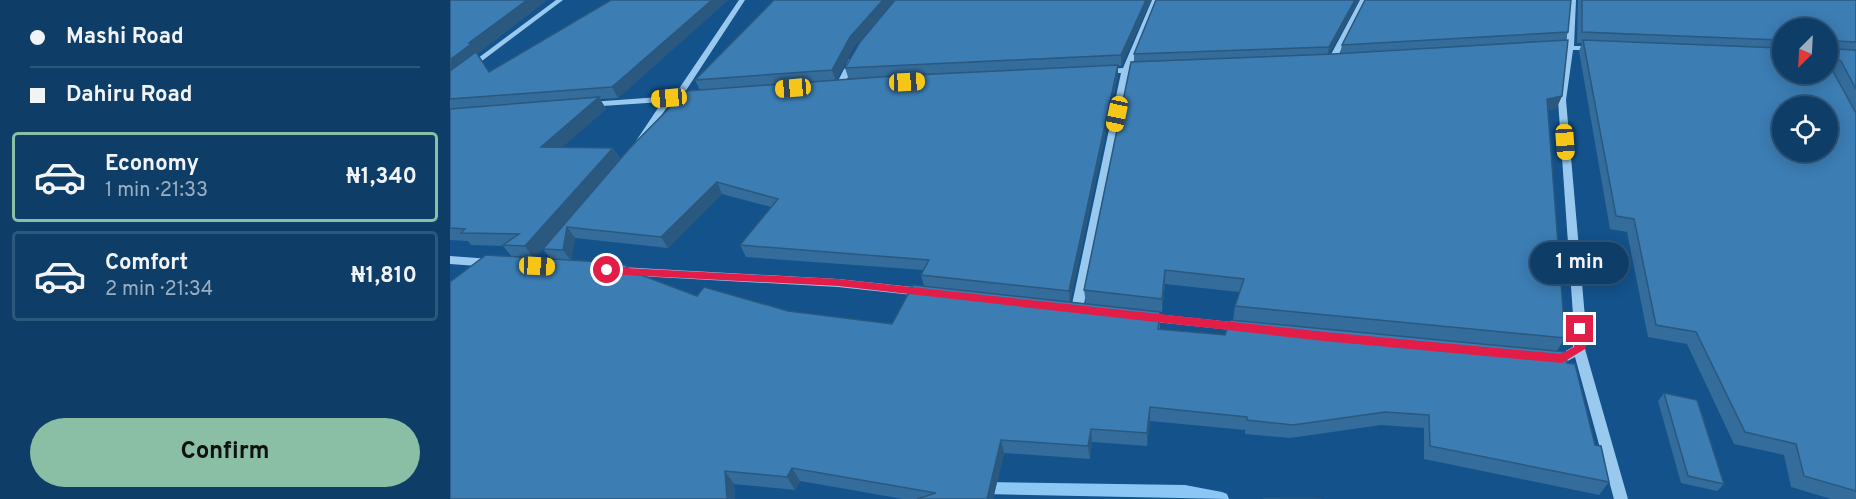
<!DOCTYPE html>
<html lang="en">
<head>
<meta charset="utf-8">
<style>
  :root { --surface:#0e3e68; --page:#17456e; --text:#f1f3f6; --muted:#9baec0; --line:#2e577c; --accent:#8abfa5 }
  body { margin:0; font-family:Overpass,sans-serif; background:var(--page); color:var(--text); height:100vh; display:flex; flex-direction:column; font-size:22px; white-space:nowrap }
  * { box-sizing:border-box; margin:0 }
  p { font-size:20px; color:var(--muted) }
  .icon { flex:none; width:33px; height:33px; fill:none; stroke:currentColor; stroke-width:2; stroke-linecap:round; stroke-linejoin:round }
  .map { position:relative; flex:1; overflow:hidden }
  .details { display:flex; flex-direction:column; background:var(--surface); width:450px }
  .details>* { flex:none }
  .top-card { display:grid; align-content:center; height:132px; padding:0 30px; background:var(--surface) }
  .needle { width:39px; rotate:204deg }
  .tools { position:absolute; left:1322px; top:18px; display:grid; gap:12px }
  .tools a { display:grid; place-items:center; width:66px; height:66px; border-radius:50%; background:var(--surface); box-shadow:0 3px 15px #0003,0 0 0 2px var(--line); font-size:30px }
  .end { position:absolute; width:27px; height:27px; margin:-14px; border:8px solid #e11d48; background:#fff; box-shadow:0 0 0 3px #fff }
  .from { border-radius:50% }
  .bubble { position:absolute; height:42px; border-radius:21px; background:var(--surface); box-shadow:0 3px 15px #0003,0 0 0 2px var(--line); font-size:20px; font-weight:700; line-height:42px; text-align:center }
  .car { position:absolute; width:18px; height:36px; margin:-18px -9px; border-radius:8px; box-shadow:0 0 4px 2px #0007; background:linear-gradient(#f5c518 24%,#345 0 40%,#f5c518 0 76%,#345 0 86%,#f5c518 0) }
  .top-card b { display:flex; align-items:center; gap:21px; height:57px; font-size:22px }
  .top-card b+b { border-top:2px solid var(--line) }
  .top-card i { width:15px; height:15px; background:var(--text) }
  ul { padding:0; list-style:none }
  li { display:flex; align-items:center; gap:18px; height:90px; margin:0 12px 9px; padding:0 18px; border:3px solid var(--line); border-radius:6px }
  li div { flex:1 }
  li b { display:block; font-size:22px }
  li em { font-style:normal; font-weight:700 }
  li.active { border-color:var(--accent) }
  li>.icon { width:54px; height:54px; stroke-width:1.5 }
  .cta { display:flex; gap:12px; margin-top:auto; padding:12px 30px }
  .cta a { flex:1; height:69px; border-radius:36px; background:var(--accent); color:#111; font-size:24px; font-weight:700; line-height:69px; text-align:center }
  main { display:flex; flex:1; min-height:0 }
  .map>svg:first-child { display:block }
</style>
</head>
<body>
<main>
<section class="details">
<div class="top-card">
<b><i class="from"></i>Mashi Road</b>
<b><i></i>Dahiru Road</b>
</div>
<ul>
<li class="active"><svg class="icon" aria-label="car" viewBox="0 0 24 24"><path d="M5 17H2v-5l4-1 3-4h7l3 4 3 1v5h-3M9 17h6M6 11h13"/><circle cx="7" cy="17" r="2"/><circle cx="17" cy="17" r="2"/></svg><div><b>Economy</b><p>1 min · 21:33</p></div><em>₦1,340</em></li>
<li><svg class="icon" aria-label="car" viewBox="0 0 24 24"><path d="M5 17H2v-5l4-1 3-4h7l3 4 3 1v5h-3M9 17h6M6 11h13"/><circle cx="7" cy="17" r="2"/><circle cx="17" cy="17" r="2"/></svg><div><b>Comfort</b><p>2 min · 21:34</p></div><em>₦1,810</em></li>
</ul>
<div class="cta"><a>Confirm</a></div>
</section>
<div class="map">
<svg width="1406" height="499" viewBox="0 0 1406 499">
  <rect width="100%" height="100%" fill="#13528b"/>
  <g fill="none" stroke-linecap="round" stroke-linejoin="round">
    <!-- stream -->
    <polygon fill="#8cc6f4" fill-rule="evenodd" points="534,482 735,485 772,492 777,494 779,499 534,494 529,493 527,488 529,483"/>
    <!-- minor -->
    <g fill="#9ac9f0" fill-rule="evenodd">
      <polygon points="106,0 113,0 0,85 0,79"/>
      <polygon points="289,0 295,0 233,95 241,95 245,97 241,99 221,101 193,143 190,144 186,141 212,102 137,107 137,103 140,102 224,96"/>
      <polygon points="702,0 708,0 681,68 693,68 697,70 693,72 679,73 633,309 631,312 623,312 621,309 671,73 655,73 651,71 655,69 673,68"/>
      <polygon points="910,0 916,0 885,62 881,64 878,64 877,62"/>
      <polygon points="1120,0 1126,0 1124,46 1143,46 1147,48 1143,50 1123,50 1116,100 1136,329 1135,349 1178,499 1164,499 1125,357 1112,364 1101,361 1099,358 1101,355 1110,354 1123,347 1124,329 1108,100 1116,50 1104,50 1100,48 1104,46 1116,46"/>
      <polygon points="399,59 405,59 406,61 393,87 387,87 386,85"/>
      <polygon points="0,256 41,259 46,263 41,267 0,264"/>
      <polygon points="170,267 388,279 472,288 476,289 478,292 476,295 472,296 388,287 170,275 165,271"/>
      <polygon points="696,313 791,323 795,324 797,327 795,330 791,331 696,321 692,320 690,317 692,314"/>
    </g>
  </g>
  <!-- wall -->
  <g fill="#346c9b" fill-rule="evenodd">
    <path d="M0,0H97L27,54L39,72L161,0H278L168,98L150,99L156,109L112,147L163,148L170,159L179,149L236,91L250,90L245,80L324,0H701L671,66H668V75L620,302L636,304L634,290L681,62H684V54L706,0H909L879,54H890L892,45L915,0H1121L1118,32L1115,41L1118,40L1112,96L1106,109L1098,110L1108,244L1105,268L1110,269L1115,338L1107,351L1116,352L1117,363L1125,364L1145,445L1151,446L1159,482L1149,495L974,459V428L931,425L840,438L795,434V430L700,421L697,446L642,442L640,459L554,453L543,499H453L350,481L345,490L284,484L285,499H0V282L36,255L62,257L53,246L21,245L18,241L0,240ZM445,0L410,42L395,68L399,80L404,79L386,81L403,48ZM152,180L93,249L101,259L84,258ZM272,194L321,207L290,245L296,257L473,270L471,275L474,286L463,285L442,324L338,311L254,287L247,296L181,271L178,266L167,263L121,260L125,238L218,248ZM715,284L789,292L785,306L783,320L1078,349L780,320L775,335L710,329V312H712Z"/>
    <path d="M1128,0H1406V499H1381L1341,487L1334,455L1284,444L1237,344L1198,337L1177,232L1160,229L1129,51L1132,43H1127ZM1332,28L1377,74H1332Z"/>
    <polygon points="1214,393 1274,484 1267,491 1231,483 1208,401"/>
  </g>
  <!-- shaded-wall -->
  <g fill="#2a587e">
    <polygon points="77,0 97,0 27,54 0,77 0,60 19,43"/>
    <polygon points="262,0 278,0 168,98 162,87"/>
    <polygon points="433,0 445,0 403,48 386,81 382,70 400,37"/>
    <polygon points="696,0 701,0 671,66 671,55"/>
    <polygon points="905,0 909,0 877,58 879,47"/>
    <polygon points="668,65 668,75 620,303 619,291"/>
    <polygon points="1112,96 1106,109 1092,111 1097,99"/>
    <polygon points="149,97 156,109 99,159 91,147"/>
    <polygon points="163,148 170,160 84,259 75,246"/>
    <polygon points="267,182 272,194 218,248 211,237"/>
    <polygon points="117,227 125,238 121,261 113,250"/>
    <polygon points="715,270 715,284 712,312 712,299"/>
    <polygon points="700,407 700,421 697,446 697,433"/>
    <polygon points="641,429 642,442 640,459 638,446"/>
    <polygon points="551,440 554,453 543,499 537,499"/>
    <polygon points="342,468 350,481 345,490 337,477"/>
    <polygon points="275,471 284,484 285,499 277,499"/>
  </g>
  <!-- building -->
  <g fill="#3c7db4" stroke="#2a587e" stroke-width="1.5" fill-rule="evenodd">
    <polygon points="0,0 77,0 19,43 21,44 0,60"/>
    <polygon points="161,0 262,0 162,87 0,99 0,71 26,52 39,72"/>
    <polygon points="324,0 433,0 400,37 382,70 245,80"/>
    <polygon points="445,0 696,0 671,55 395,68 410,42"/>
    <polygon points="706,0 905,0 879,47 684,54"/>
    <polygon points="915,0 1121,0 1118,32 892,45"/>
    <path d="M1132,0H1406V42L1384,41L1382,47L1384,49L1406,50V89L1391,61L1384,58L1379,64L1406,113V491L1354,476L1346,444L1295,432L1246,332L1206,325L1184,219L1166,216L1133,40L1332,48V74H1377V28H1332V40L1132,32ZM1332,106H1377V152H1332Z"/>
    <polygon points="1118,40 1112,96 1097,99 1108,244 1105,268 1110,269 1115,338 785,306 794,279 715,270 712,299 634,290 681,62 883,54"/>
    <polygon points="668,65 619,291 471,275 479,260 290,245 328,199 267,182 211,237 117,227 113,250 93,249 179,149 236,91 443,76"/>
    <polygon points="149,97 91,147 163,148 75,246 53,245 69,234 11,233 15,229 0,228 0,109"/>
    <polygon points="36,255 167,263 178,266 175,269 247,296 254,287 338,311 442,324 463,285 710,312 708,329 775,335 780,320 1116,352 1117,363 1125,364 1145,445 1151,446 1159,482 980,446 979,415 935,412 843,425 797,420 797,417 700,407 697,433 641,429 638,446 551,440 537,499 467,499 486,493 342,468 337,477 275,471 277,499 0,499 0,282"/>
    <polygon points="1214,393 1247,400 1274,484 1238,476"/>
    <polygon points="814,498 872,499 815,499"/>
  </g>
  <!-- route -->
  <polygon fill="#e11d48" points="157,267 388,279 874,332 1111,354 1124,347 1125,329 1130,325 1136,329 1135,349 1112,363 874,341 388,286 157,274 152,270"/>
</svg>
<div class="tools">
<a><svg class="needle" viewBox="-14 -14 28 28"><path d="M0-13l5 13h-10z" fill="#e53935"/><path d="M0 13l5-13h-10z" fill="#9baec0"/></svg></a>
<a><svg class="icon" aria-label="locate" viewBox="0 0 24 24"><circle cx="12" cy="12" r="6"/><path d="M12 2v4M12 18v4M2 12h4M18 12h4"/></svg></a>
</div>
<i class="end from" style="left:157px;top:270px"></i>
<i class="end" style="left:1130px;top:329px"></i>
<div class="bubble" style="left:1080px;top:242px;width:99px">1 min</div>
<i class="car" style="left:457px;top:82px;rotate:87deg"></i>
<i class="car" style="left:343px;top:88px;rotate:265deg"></i>
<i class="car" style="left:219px;top:98px;rotate:265deg"></i>
<i class="car" style="left:667px;top:114px;rotate:192deg"></i>
<i class="car" style="left:1115px;top:142px;rotate:176deg"></i>
<i class="car" style="left:87px;top:266px;rotate:93deg"></i>
</div>
</main>
</body>
</html>
